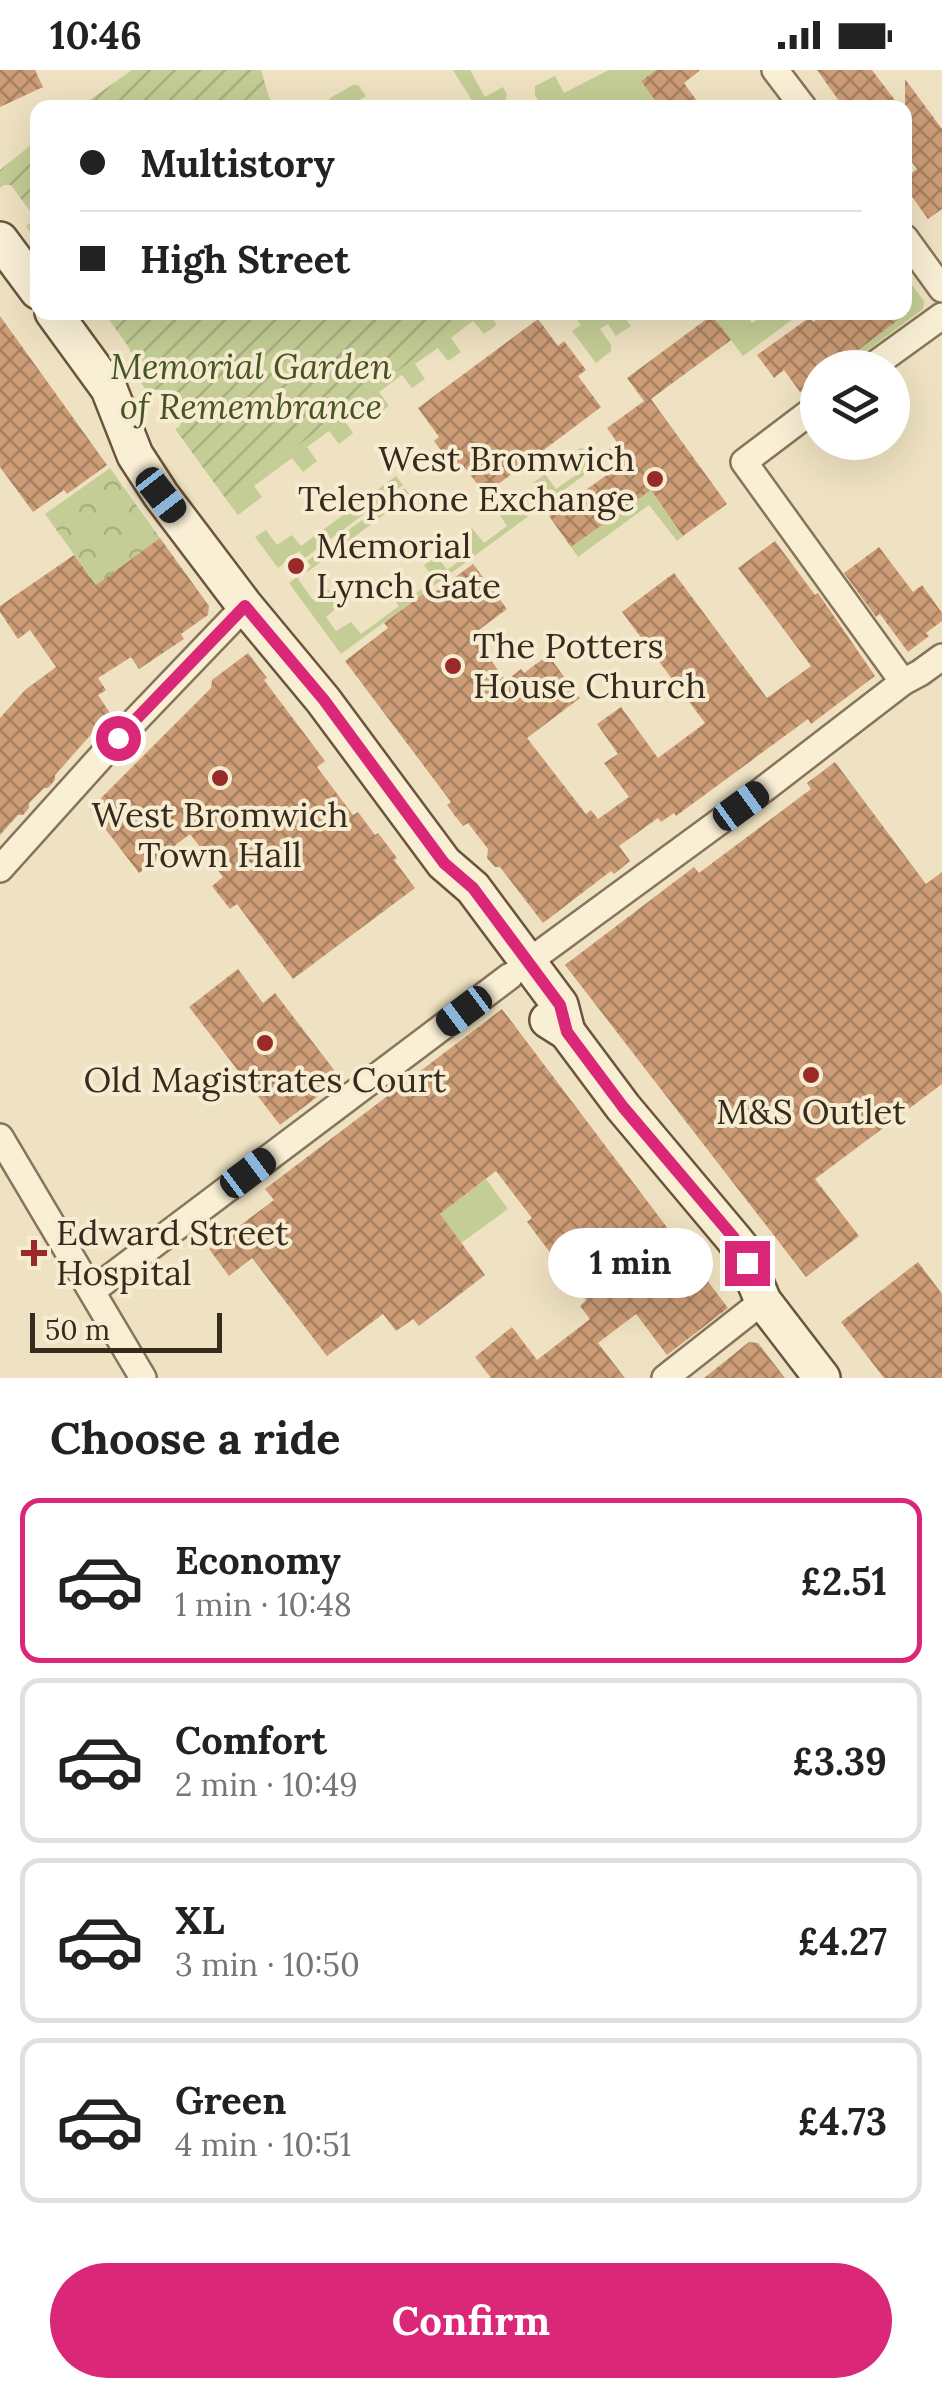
<!DOCTYPE html>
<html lang="en">
<head>
<meta charset="utf-8">
<style>
  :root { --surface:#fff; --page:#f6f6f6; --text:#222; --muted:#767676; --line:#e0e0e0; --accent:#db2777 }
  body { margin:0; font-family:Lora,serif; background:var(--page); color:var(--text); height:100vh; display:flex; flex-direction:column; font-size:38px; white-space:nowrap }
  * { box-sizing:border-box; margin:0 }
  p { font-size:32px; color:var(--muted) }
  .icon { flex:none; width:55px; height:55px; fill:none; stroke:currentColor; stroke-width:2; stroke-linecap:round; stroke-linejoin:round }
  .map { position:relative; height:1308px; overflow:hidden }
  .sheet { display:flex; flex-direction:column; background:var(--surface); flex:1 }
  .sheet>* { flex:none }
  .hud { position:absolute; left:30px; top:30px; width:882px; height:220px; border-radius:20px; box-shadow:0 10px 40px #0002; display:grid; align-content:center; height:220px; padding:0 50px; background:var(--surface) }
  .controls { position:absolute; left:800px; top:280px; display:grid; gap:20px }
  .controls a { display:grid; place-items:center; width:110px; height:110px; border-radius:50%; background:var(--surface); box-shadow:0 10px 40px #0002; font-size:50px }
  .scale { position:absolute; left:30px; bottom:25px; width:192px; box-sizing:border-box; padding-left:10px; border:5px solid #382b1d; border-top:0; font-size:28px; line-height:35px; white-space:nowrap; color:#382b1d; -webkit-text-stroke:8px #f6ecd1; paint-order:stroke }
  .end { position:absolute; width:45px; height:45px; margin:-22px; border:12px solid #db2777; background:#fff; box-shadow:0 0 0 5px #fff }
  .from { border-radius:50% }
  .bubble { position:absolute; height:70px; border-radius:35px; background:var(--surface); box-shadow:0 10px 40px #0002; font-size:32px; font-weight:700; line-height:70px; text-align:center }
  .car { position:absolute; width:30px; height:60px; margin:-30px -15px; border-radius:12px; box-shadow:0 0 8px 2px #0007; background:linear-gradient(#222 24%,#8ab4d8 0 40%,#222 0 76%,#8ab4d8 0 86%,#222 0) }
  .hud b { display:flex; align-items:center; gap:35px; height:95px; font-size:38px }
  .hud b+b { border-top:2px solid var(--line) }
  .hud i { width:25px; height:25px; background:var(--text) }
  ul { padding:0; list-style:none }
  li { display:flex; align-items:center; gap:30px; height:165px; margin:0 20px 15px; padding:0 30px; border:5px solid var(--line); border-radius:20px }
  li div { flex:1 }
  li b { display:block; font-size:38px }
  li em { font-style:normal; font-weight:700 }
  li.current { border-color:var(--accent) }
  li>.icon { width:90px; height:90px; stroke-width:1.5 }
  h2 { padding:0 50px; font-size:45px; line-height:120px }
  .cta { display:flex; gap:20px; margin-top:auto; padding:20px 50px }
  .cta a { flex:1; height:115px; border-radius:60px; background:var(--accent); color:#fff; font-size:40px; font-weight:700; line-height:115px; text-align:center }
  .status { display:flex; justify-content:space-between; align-items:center; height:70px; padding:0 50px; background:var(--surface); direction:ltr }
  .status svg { height:28px; fill:currentColor }
  .map>svg:first-child { display:block }
</style>
</head>
<body>
<div class="status"><b>10:46</b><svg viewBox="0 0 49 12"><path d="M0 12V9h3v3zM5 12V6h3v6zM10 12V3h3v9zM15 12V0h3v12zM26 1h20v11H26zM47 4h2v5h-2z"/></svg></div>
<div class="map">
<svg width="942" height="1308" viewBox="0 0 942 1308">
  <defs>
    <pattern id="forest-crowns" width="20" height="18" patternUnits="userSpaceOnUse" patternTransform="scale(2.5)"><rect width="20" height="18" fill="#c4cd95"/><path d="M2 6a3 3 0 1 1 6 0M12 15a3 3 0 1 1 6 0" fill="none" stroke="#a9b080"/></pattern>
    <pattern id="garden-furrows" width="10" height="10" patternUnits="userSpaceOnUse" patternTransform="scale(2.5)"><rect width="10" height="10" fill="#c4cd95"/><path d="M-1 1l2-2M0 10L10 0M9 11l2-2" fill="none" stroke="#a9b080"/></pattern>
    <pattern id="building-cross-hatch" width="8" height="8" patternUnits="userSpaceOnUse" patternTransform="scale(2.5)"><rect width="8" height="8" fill="#cd9d77"/><path d="M0 0l8 8M0 8l8-8" fill="none" stroke="#a78061"/></pattern>
  </defs>
  <rect width="100%" height="100%" fill="#efe2c2"/>
  <!-- grass -->
  <g fill="#c4cd95">
    <polygon points="453,0 470,0 485,27 503,17 507,24 506,29 495,37 476,37"/>
    <polygon points="609,0 656,0 641,11 656,30 646,37 544,37 535,26 535,16 555,6 564,23"/>
    <polygon points="353,15 358,15 366,26 346,37 328,37 330,28"/>
    <polygon points="905,206 924,231 923,239 845,297 837,297 836,296 908,243 905,237"/>
    <polygon points="476,243 488,243 497,255 484,264 473,251 451,268 461,282 448,291 438,278 415,294 425,309 412,318 402,305 379,322 389,336 375,346 365,333 343,349 353,363 339,374 329,361 307,377 317,391 303,402 292,388 254,416 262,427 238,445 226,429"/>
    <polygon points="572,243 626,243 623,245 631,256 616,266 608,254 600,259 611,275 611,281 596,293 572,261 581,255"/>
    <polygon points="715,243 744,243 752,253 767,243 801,243 743,286 712,245"/>
    <polygon points="618,373 621,378 341,584 289,513 311,496 307,491 405,418 410,425 298,509 313,530 328,519 340,535 326,547 336,561 351,552 361,564 399,536 389,522 401,513 411,527 434,510 424,495 437,486 447,500 470,483 460,467 472,458 484,473 507,456 497,441 509,432 520,446 544,429 533,413 545,404 556,419 580,402 569,386 582,377 592,391"/>
    <polygon points="396,406 403,415 305,488 299,481 278,498 255,467 266,460 277,475 292,465 301,476"/>
    <polygon points="651,420 683,466 677,471 649,435 578,487 571,477"/>
    <polygon points="486,1109 508,1139 461,1173 440,1144"/>
  </g>
  <!-- forest -->
  <polygon fill="url(#forest-crowns)" points="110,398 160,468 96,515 45,444"/>
  <!-- garden -->
  <g fill="url(#garden-furrows)">
    <polygon points="132,0 261,0 272,37 80,37"/>
    <polygon points="37,70 37,172 26,156 31,152 32,144 11,115 4,115 0,118 0,100"/>
    <polygon points="104,243 476,243 226,429 175,359 180,356 181,348 160,320 153,319 148,323 137,307 135,292 128,276"/>
  </g>
  <!-- building -->
  <g fill="url(#building-cross-hatch)">
    <polygon points="0,0 35,0 43,17 0,37"/>
    <polygon points="656,0 700,0 684,13 702,38 661,38 641,11"/>
    <polygon points="817,0 872,0 901,38 844,38"/>
    <polygon points="905,9 942,59 942,139 928,149 905,117 905,108 917,99 905,83"/>
    <polygon points="827,242 909,242 834,298 818,298 818,310 800,322 784,300 774,308 757,285 810,247 813,252"/>
    <polygon points="712,245 731,270 651,329 727,434 683,466 651,420 571,477 549,446 618,397 610,386 621,378 607,358 644,331 627,308"/>
    <polygon points="0,246 107,395 67,424 64,420 33,442 0,397"/>
    <polygon points="538,249 558,276 564,271 586,300 578,306 601,337 485,424 465,398 458,403 434,371 439,367 418,338"/>
    <polygon points="160,468 209,536 208,545 181,564 184,569 139,599 131,587 98,608 106,620 98,625 110,643 55,705 55,710 48,718 44,718 29,733 29,738 23,745 18,745 0,765 0,648 25,620 56,597 30,560 18,569 0,542 0,536 74,485 96,515"/>
    <polygon points="775,471 815,525 818,523 875,606 811,654 808,649 676,746 674,743 661,752 658,748 619,776 630,791 614,804 611,801 543,853 500,797 495,797 487,788 488,779 468,753 463,756 455,746 447,735 451,732 345,591 388,558 384,553 423,524 427,528 473,494 507,539 472,565 506,611 521,599 524,603 548,585 580,628 527,668 586,744 591,740 598,749 629,727 604,693 618,684 597,654 621,637 658,688 705,653 622,542 674,503 767,628 811,596 738,498"/>
    <polygon points="879,477 913,522 922,515 942,543 942,551 926,563 929,566 908,582 880,544 876,547 844,503"/>
    <polygon points="248,583 267,608 264,610 325,691 317,697 353,745 358,742 375,765 378,763 397,788 394,790 415,818 293,909 237,834 230,839 212,816 223,807 190,764 139,803 90,739 211,618 212,610"/>
    <polygon points="835,692 926,814 942,802 942,1014 815,1109 859,1166 806,1207 565,895 694,797 699,803 811,719 807,713"/>
    <polygon points="238,899 263,933 275,923 341,1009 280,1055 189,937"/>
    <polygon points="502,939 728,1238 667,1285 636,1244 598,1273 625,1308 491,1308 475,1287 512,1257 537,1290 590,1249 580,1236 586,1230 527,1152 532,1148 496,1101 440,1144 485,1205 419,1256 413,1249 396,1261 383,1244 327,1286 252,1188 229,1206 209,1179 274,1130 265,1119"/>
    <polygon points="918,1192 942,1224 942,1308 884,1308 841,1252"/>
    <polygon points="749,1272 758,1273 785,1308 704,1308"/>
  </g>
  <g fill="none" stroke-linecap="round" stroke-linejoin="round">
    <!-- street casing -->
    <g stroke="#887459" stroke-width="30">
      <g id="street">
        <polyline points="775,0 804,38"/>
        <polyline points="905,168 942,219"/>
        <polyline points="870,298 942,246"/>
        <polyline points="818,336 744,392 903,612"/>
        <polyline points="0,799 107,680 245,536"/>
        <polyline points="528,892 764,719 903,612 920,603 942,587"/>
        <polyline points="0,1067 143,1308"/>
        <polyline points="92,1221 510,906"/>
        <polyline points="665,1308 763,1231"/>
      </g>
    </g>
    <!-- secondary casing -->
    <g stroke="#6a553c" stroke-width="40">
      <g id="secondary">
        <polyline points="0,170 38,221"/>
        <polyline points="53,242 109,319 135,385 161,425 245,536 323,630 444,793 473,818 560,935 567,962"/>
        <polyline points="548,950 567,962 623,1037 733,1168 741,1178 763,1231 822,1308"/>
      </g>
    </g>
    <!-- street -->
    <use href="#street" stroke="#f9efd5" stroke-width="25"/>
    <!-- secondary -->
    <use href="#secondary" stroke="#f9efd5" stroke-width="35"/>
  </g>
  <g fill="none" stroke-linecap="round" stroke-linejoin="round">
    <!-- route -->
    <polyline stroke="#db2777" stroke-width="12" points="118,668 245,536 324,630 444,793 473,818 560,935 567,962 623,1037 734,1168 747,1193"/>
  </g>
  <!-- markers -->
  <g fill="#982a28" stroke="#f6ecd1" stroke-width="4">
    <circle cx="655" cy="409" r="10"/>
    <circle cx="296" cy="496" r="10"/>
    <circle cx="453" cy="596" r="10"/>
    <circle cx="220" cy="708" r="10"/>
    <circle cx="265" cy="973" r="10"/>
    <circle cx="811" cy="1005" r="10"/>
    <path d="M29 1168h10v10h10v10h-10v10h-10v-10h-10v-10h10z"/>
  </g>
  <g text-anchor="middle" stroke-width="8" stroke-linejoin="round" paint-order="stroke">
    <!-- park labels -->
    <g font-size="35" font-style="italic" fill="#475523" stroke="#f6ecd1">
      <text x="251" y="309">Memorial Garden<tspan x="251" dy="40">of Remembrance</tspan></text>
    </g>
    <!-- poi labels -->
    <g font-size="35" fill="#382b1d" stroke="#f6ecd1" text-anchor="start">
      <text x="635" y="401" text-anchor="end">West Bromwich<tspan x="635" dy="40">Telephone Exchange</tspan></text>
      <text x="316" y="488">Memorial<tspan x="316" dy="40">Lynch Gate</tspan></text>
      <text x="473" y="588">The Potters<tspan x="473" dy="40">House Church</tspan></text>
      <text x="220" y="757" text-anchor="middle">West Bromwich<tspan x="220" dy="40">Town Hall</tspan></text>
      <text x="265" y="1022" text-anchor="middle">Old Magistrates Court</text>
      <text x="811" y="1054" text-anchor="middle">M&amp;S Outlet</text>
      <text x="56" y="1175">Edward Street<tspan x="56" dy="40">Hospital</tspan></text>
    </g>
  </g>
</svg>
<div class="controls">
<a><svg class="icon" aria-label="layers" viewBox="0 0 24 24"><path d="M12 4l9 5-9 5-9-5zM3 14l9 5 9-5"/></svg></a>
</div>
<div class="scale">50 m</div>
<i class="end from" style="left:118px;top:668px"></i>
<i class="end" style="left:747px;top:1193px"></i>
<div class="bubble" style="left:548px;top:1158px;width:165px">1 min</div>
<i class="car" style="left:161px;top:425px;rotate:142deg"></i>
<i class="car" style="left:741px;top:736px;rotate:54deg"></i>
<i class="car" style="left:464px;top:941px;rotate:233deg"></i>
<i class="car" style="left:248px;top:1103px;rotate:53deg"></i>
<div class="hud">
<b><i class="from"></i>Multistory</b>
<b><i></i>High Street</b>
</div>
</div>
<section class="sheet">
<h2>Choose a ride</h2>
<ul>
<li class="current"><svg class="icon" aria-label="car" viewBox="0 0 24 24"><path d="M5 17H2v-5l4-1 3-4h7l3 4 3 1v5h-3M9 17h6M6 11h13"/><circle cx="7" cy="17" r="2"/><circle cx="17" cy="17" r="2"/></svg><div><b>Economy</b><p>1 min · 10:48</p></div><em>£2.51</em></li>
<li><svg class="icon" aria-label="car" viewBox="0 0 24 24"><path d="M5 17H2v-5l4-1 3-4h7l3 4 3 1v5h-3M9 17h6M6 11h13"/><circle cx="7" cy="17" r="2"/><circle cx="17" cy="17" r="2"/></svg><div><b>Comfort</b><p>2 min · 10:49</p></div><em>£3.39</em></li>
<li><svg class="icon" aria-label="car" viewBox="0 0 24 24"><path d="M5 17H2v-5l4-1 3-4h7l3 4 3 1v5h-3M9 17h6M6 11h13"/><circle cx="7" cy="17" r="2"/><circle cx="17" cy="17" r="2"/></svg><div><b>XL</b><p>3 min · 10:50</p></div><em>£4.27</em></li>
<li><svg class="icon" aria-label="car" viewBox="0 0 24 24"><path d="M5 17H2v-5l4-1 3-4h7l3 4 3 1v5h-3M9 17h6M6 11h13"/><circle cx="7" cy="17" r="2"/><circle cx="17" cy="17" r="2"/></svg><div><b>Green</b><p>4 min · 10:51</p></div><em>£4.73</em></li>
</ul>
<div class="cta"><a>Confirm</a></div>
</section>
</body>
</html>
